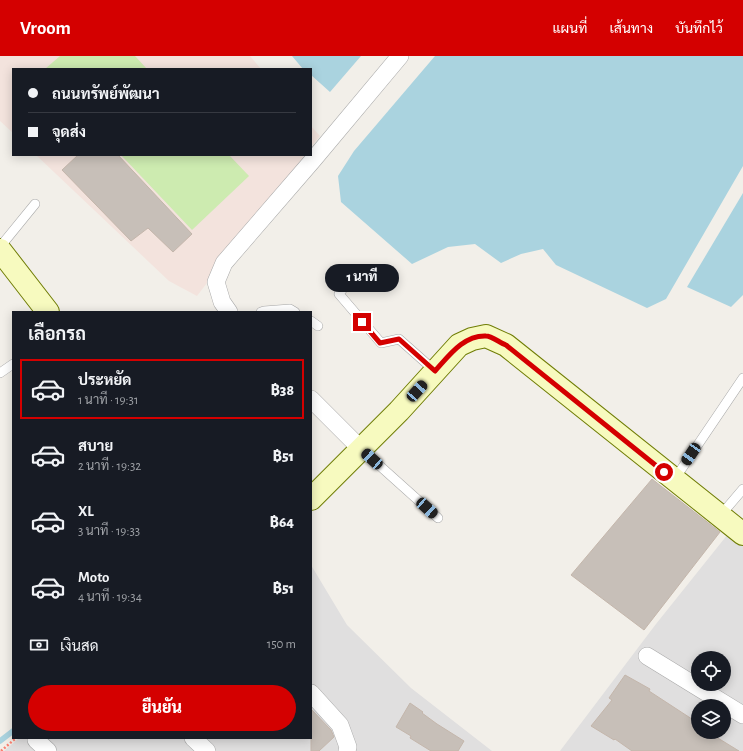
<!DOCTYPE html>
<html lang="th">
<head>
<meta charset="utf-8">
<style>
  :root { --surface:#171b24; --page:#242831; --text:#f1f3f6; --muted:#9ea1a6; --line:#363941; --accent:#d40000 }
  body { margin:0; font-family:"Alegreya Sans",Sarabun,sans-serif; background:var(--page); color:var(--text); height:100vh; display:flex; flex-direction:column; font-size:15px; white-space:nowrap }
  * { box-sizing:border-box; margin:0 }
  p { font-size:13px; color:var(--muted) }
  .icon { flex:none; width:22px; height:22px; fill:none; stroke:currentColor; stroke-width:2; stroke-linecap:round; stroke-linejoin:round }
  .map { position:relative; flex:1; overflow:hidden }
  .sheet { position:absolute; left:12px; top:255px; width:300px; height:428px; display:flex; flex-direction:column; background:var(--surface); border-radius:0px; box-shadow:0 2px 10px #0003 }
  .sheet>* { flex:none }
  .banner { position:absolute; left:12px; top:12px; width:300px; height:88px; border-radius:0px; box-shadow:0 2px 10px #0003; display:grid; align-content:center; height:88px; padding:0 16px; background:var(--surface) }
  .buttons { position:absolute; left:691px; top:595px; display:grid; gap:8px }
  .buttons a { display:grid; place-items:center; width:40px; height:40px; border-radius:50%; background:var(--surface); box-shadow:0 2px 10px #0003; font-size:20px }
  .end { position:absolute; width:18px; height:18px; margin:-9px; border:5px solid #d40000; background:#fff; box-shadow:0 0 0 2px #fff }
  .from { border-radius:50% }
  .bubble { position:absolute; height:28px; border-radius:14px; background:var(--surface); box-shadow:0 2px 10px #0003; font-size:13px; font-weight:800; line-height:28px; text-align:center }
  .car { position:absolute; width:12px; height:24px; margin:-12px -6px; border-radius:5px; box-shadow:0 0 3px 1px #0007; background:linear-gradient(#222 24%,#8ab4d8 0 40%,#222 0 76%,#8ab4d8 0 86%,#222 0) }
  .banner b { display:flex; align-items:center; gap:14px; height:38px; font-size:15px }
  .banner b+b { border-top:1px solid var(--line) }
  .banner i { width:10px; height:10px; background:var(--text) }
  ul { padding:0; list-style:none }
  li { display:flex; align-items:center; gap:12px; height:60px; margin:0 8px 6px; padding:0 8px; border:2px solid transparent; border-radius:0px }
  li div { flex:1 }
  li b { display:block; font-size:15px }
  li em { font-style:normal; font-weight:800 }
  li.active { border-color:var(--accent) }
  li>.icon { width:36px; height:36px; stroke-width:1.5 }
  h2 { padding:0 16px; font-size:18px; line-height:48px }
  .pay { display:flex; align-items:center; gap:10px; height:44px; padding:0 16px; font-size:15px }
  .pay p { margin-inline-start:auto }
  .button { display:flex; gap:8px; margin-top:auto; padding:8px 16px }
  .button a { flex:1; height:46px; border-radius:24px; background:var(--accent); color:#fff; font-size:16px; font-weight:800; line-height:46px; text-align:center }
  header { display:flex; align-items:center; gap:24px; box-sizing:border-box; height:56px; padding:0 20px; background:var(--accent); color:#fff }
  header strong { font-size:19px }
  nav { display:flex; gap:22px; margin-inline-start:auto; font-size:14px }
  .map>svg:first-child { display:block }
</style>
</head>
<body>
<header>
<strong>Vroom</strong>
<nav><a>แผนที่</a><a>เส้นทาง</a><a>บันทึกไว้</a></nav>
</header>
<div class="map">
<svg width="743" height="695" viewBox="0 0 743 695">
  <rect width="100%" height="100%" fill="#f2efe9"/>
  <!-- residential -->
  <g fill="#e0dfdf" fill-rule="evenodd">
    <path d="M728,478L743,489V695H560L656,568ZM698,602H724V628H698ZM698,650H724V676H698Z"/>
    <polygon points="311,509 347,569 411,632 492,695 4,695 19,682 311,682"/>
  </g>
  <!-- military -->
  <g fill="#f3e3dd">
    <polygon points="0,0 250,0 261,13 13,13 13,77 0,65"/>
    <polygon points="311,70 320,80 311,91"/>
    <polygon points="36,99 305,99 197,240 169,225"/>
  </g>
  <!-- grass -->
  <g fill="#cdebb0">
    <polygon points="60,0 135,0 147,13 45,13"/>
    <polygon points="121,99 229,99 249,120 192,174"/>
  </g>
  <!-- water -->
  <g fill="#aad3df">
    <polygon points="292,0 361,0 330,36 311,19 311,13 303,13"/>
    <polygon points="435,0 743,0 743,110 666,243 647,252 556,209 543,193 521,198 501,207 475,188 448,191 412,208 341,146 338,120 354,95"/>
    <polygon points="743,137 743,239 731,251 687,231"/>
  </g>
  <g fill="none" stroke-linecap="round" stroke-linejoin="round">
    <!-- stream -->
    <polyline stroke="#aad3df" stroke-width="5.5" points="0,685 13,675"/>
  </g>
  <!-- building -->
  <g fill="#c7bfb8" stroke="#c4b6ab">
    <polygon points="78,99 118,99 192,178 173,196 148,172 131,185 62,114"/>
    <polygon points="652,423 720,476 644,574 571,519"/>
    <polygon points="625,619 650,633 649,635 698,667 698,676 708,676 739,695 632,695 615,683 614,684 591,670 612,644 609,642"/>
    <polygon points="410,647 423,656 422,657 437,668 464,685 458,695 431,695 410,682 411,680 396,671"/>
    <polygon points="311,653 331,674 334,681 319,695 311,695"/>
  </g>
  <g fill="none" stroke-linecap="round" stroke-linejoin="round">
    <!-- lane casing -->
    <g stroke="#a9a9a9" stroke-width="10">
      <g id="lane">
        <polyline points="0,191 35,148"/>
        <polyline points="352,220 339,238 381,287 399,283 435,315"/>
        <polyline points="261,256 264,255 290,253 295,256"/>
        <polyline points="311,265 318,270"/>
        <polyline points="0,317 13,308"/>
        <polyline points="361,393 438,462"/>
        <polyline points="674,424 743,322"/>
        <polyline points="720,460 743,433"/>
      </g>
    </g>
    <!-- street casing -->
    <g stroke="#a9a9a9" stroke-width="18">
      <g id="street">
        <polyline points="229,256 222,246 216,226 224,207 313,104 400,0"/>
        <polyline points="311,343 361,393"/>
        <polyline points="647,600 743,659"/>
        <polyline points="311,637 340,669 348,691 347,695"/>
        <polyline points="193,682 207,695"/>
        <polyline points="36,684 48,695"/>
      </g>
    </g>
    <!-- secondary casing -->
    <g stroke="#707d05" stroke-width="24">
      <g id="secondary">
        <polyline points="0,194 48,256"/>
        <polyline points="311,443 399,355 459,289 472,283 486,280 506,289 743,478"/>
      </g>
    </g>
    <!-- path -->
    <polyline stroke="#fa8072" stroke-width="2.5" stroke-dasharray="2 2" stroke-linecap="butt" points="1,695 16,682"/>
    <!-- lane -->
    <use href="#lane" stroke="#fff" stroke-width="9"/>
    <!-- street -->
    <use href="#street" stroke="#fff" stroke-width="17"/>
    <!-- secondary -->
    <use href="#secondary" stroke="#f7fabf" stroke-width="22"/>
  </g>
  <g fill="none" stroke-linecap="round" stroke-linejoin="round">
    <!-- route -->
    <path stroke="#d40000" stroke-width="5" d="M362,266L380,287L399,283L435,315C448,301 463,279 486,280C492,280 500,287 506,289L664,416"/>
  </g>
</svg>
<div class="buttons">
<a><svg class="icon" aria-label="locate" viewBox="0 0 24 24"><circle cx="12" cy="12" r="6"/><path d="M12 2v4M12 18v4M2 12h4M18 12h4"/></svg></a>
<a><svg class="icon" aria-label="layers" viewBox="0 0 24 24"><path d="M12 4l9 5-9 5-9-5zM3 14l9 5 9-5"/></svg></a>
</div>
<i class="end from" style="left:664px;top:416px"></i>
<i class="end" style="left:362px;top:266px"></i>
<div class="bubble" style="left:325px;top:208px;width:74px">1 นาที</div>
<i class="car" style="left:417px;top:335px;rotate:42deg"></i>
<i class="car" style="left:691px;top:398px;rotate:214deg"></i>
<i class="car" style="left:372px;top:403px;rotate:312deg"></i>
<i class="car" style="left:427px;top:452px;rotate:132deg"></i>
<div class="banner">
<b><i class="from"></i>ถนนทรัพย์พัฒนา</b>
<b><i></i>จุดส่ง</b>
</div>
<section class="sheet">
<h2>เลือกรถ</h2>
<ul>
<li class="active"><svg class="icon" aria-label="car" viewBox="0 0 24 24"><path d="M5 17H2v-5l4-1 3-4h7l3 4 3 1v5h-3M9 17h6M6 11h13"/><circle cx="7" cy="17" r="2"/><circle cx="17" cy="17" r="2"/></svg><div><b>ประหยัด</b><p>1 นาที · 19:31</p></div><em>฿38</em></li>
<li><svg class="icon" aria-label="car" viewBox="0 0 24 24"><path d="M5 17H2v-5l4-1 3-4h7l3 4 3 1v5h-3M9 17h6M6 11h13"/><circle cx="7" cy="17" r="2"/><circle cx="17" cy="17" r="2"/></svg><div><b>สบาย</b><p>2 นาที · 19:32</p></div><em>฿51</em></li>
<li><svg class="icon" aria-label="car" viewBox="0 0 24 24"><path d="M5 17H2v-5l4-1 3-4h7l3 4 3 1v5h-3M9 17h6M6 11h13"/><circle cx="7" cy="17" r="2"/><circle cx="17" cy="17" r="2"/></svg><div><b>XL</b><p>3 นาที · 19:33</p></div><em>฿64</em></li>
<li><svg class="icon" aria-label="car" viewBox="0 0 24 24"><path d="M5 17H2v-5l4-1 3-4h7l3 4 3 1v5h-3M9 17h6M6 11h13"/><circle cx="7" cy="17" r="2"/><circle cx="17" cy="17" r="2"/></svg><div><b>Moto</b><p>4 นาที · 19:34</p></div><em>฿51</em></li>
</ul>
<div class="pay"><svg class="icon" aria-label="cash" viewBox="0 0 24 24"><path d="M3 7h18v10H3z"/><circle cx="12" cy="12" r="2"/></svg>เงินสด<p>150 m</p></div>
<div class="button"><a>ยืนยัน</a></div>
</section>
</div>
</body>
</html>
